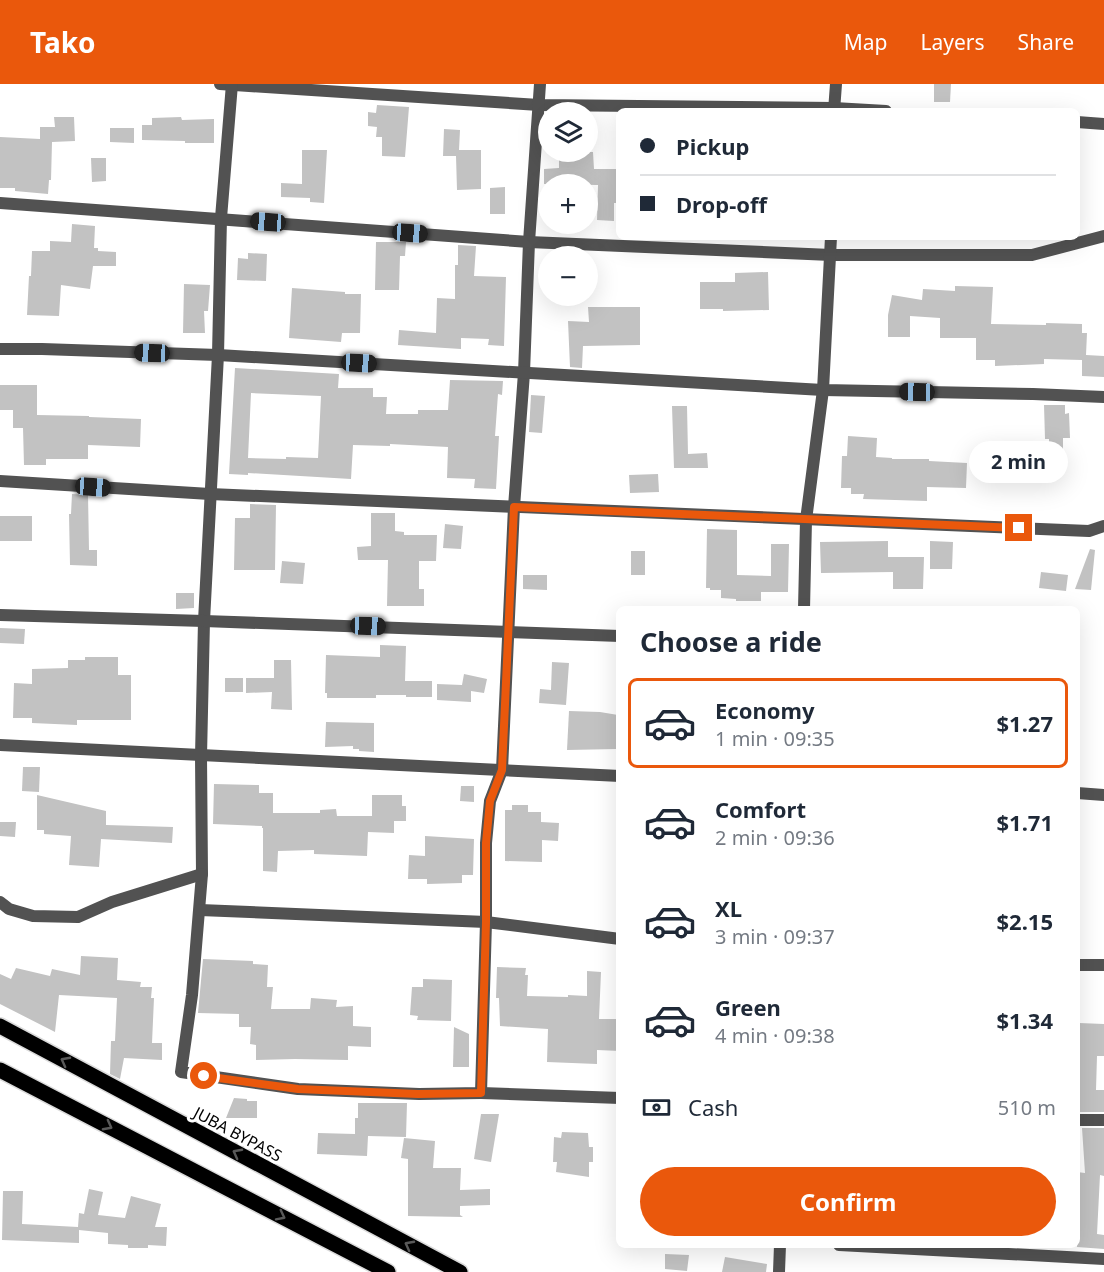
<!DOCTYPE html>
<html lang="en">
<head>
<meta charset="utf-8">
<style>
  :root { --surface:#fff; --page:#f6f6f7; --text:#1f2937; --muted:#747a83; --line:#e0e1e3; --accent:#ea580c }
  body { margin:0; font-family:"Noto Sans",sans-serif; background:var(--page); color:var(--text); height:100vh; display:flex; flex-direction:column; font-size:22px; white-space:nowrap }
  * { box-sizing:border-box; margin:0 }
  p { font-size:20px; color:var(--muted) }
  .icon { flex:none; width:33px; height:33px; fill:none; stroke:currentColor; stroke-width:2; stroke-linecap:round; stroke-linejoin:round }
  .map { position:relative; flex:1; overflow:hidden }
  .panel { position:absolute; left:616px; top:522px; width:464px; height:642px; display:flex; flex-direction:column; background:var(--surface); border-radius:9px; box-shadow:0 6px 24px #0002 }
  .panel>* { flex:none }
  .top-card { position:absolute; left:616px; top:24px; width:464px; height:132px; border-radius:9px; box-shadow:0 6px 24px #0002; display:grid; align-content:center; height:132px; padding:0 24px; background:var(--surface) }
  .controls { position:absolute; left:538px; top:18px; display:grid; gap:12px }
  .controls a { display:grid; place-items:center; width:60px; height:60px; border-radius:50%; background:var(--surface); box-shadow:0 6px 24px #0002; font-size:30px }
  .end { position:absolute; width:27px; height:27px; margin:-14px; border:8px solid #ea580c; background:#fff; box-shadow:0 0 0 3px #fff }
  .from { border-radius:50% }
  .bubble { position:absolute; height:42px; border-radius:21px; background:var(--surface); box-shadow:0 6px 24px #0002; font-size:20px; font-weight:700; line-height:42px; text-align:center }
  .car { position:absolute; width:18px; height:36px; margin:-18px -9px; border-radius:8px; box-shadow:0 0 4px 2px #0007; background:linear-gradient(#222 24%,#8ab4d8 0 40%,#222 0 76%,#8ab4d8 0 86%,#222 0) }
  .top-card b { display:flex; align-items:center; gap:21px; height:57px; font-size:22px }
  .top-card b+b { border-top:2px solid var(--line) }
  .top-card i { width:15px; height:15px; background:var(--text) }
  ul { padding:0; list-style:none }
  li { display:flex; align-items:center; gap:18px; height:90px; margin:0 12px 9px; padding:0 12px; border:3px solid transparent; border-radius:9px }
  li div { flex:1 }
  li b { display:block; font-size:22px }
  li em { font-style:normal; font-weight:700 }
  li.active { border-color:var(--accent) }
  li>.icon { width:54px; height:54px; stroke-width:1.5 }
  h2 { padding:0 24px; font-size:27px; line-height:72px }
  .pay { display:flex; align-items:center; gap:15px; height:66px; padding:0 24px; font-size:22px }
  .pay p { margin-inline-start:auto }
  .cta { display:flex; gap:12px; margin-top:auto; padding:12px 24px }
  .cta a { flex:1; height:69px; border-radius:36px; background:var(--accent); color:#fff; font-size:24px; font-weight:700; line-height:69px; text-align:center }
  header { display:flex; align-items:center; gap:36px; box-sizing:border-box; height:84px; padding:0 30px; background:var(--accent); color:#fff }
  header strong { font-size:28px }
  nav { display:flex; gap:33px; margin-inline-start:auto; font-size:21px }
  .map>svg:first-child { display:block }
</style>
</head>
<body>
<header>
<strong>Tako</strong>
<nav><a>Map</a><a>Layers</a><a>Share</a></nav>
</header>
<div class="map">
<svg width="1104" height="1188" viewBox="0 0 1104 1188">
  <rect width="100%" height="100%" fill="#fff"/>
  <!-- building -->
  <g fill="#c2c2c2" fill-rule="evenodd">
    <polygon points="934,0 951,0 950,18 934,18"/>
    <polygon points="377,21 409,23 405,73 382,72 382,53 376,53 377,43 368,42 368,28 376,29"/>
    <polygon points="54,33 74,33 75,57 52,58 51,96 49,96 48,110 15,107 15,104 0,104 0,53 40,55 40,43 55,43"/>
    <polygon points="181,33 182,36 214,35 214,59 185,59 185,57 142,56 142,41 152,41 152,34"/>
    <polygon points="110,44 134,44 134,59 110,58"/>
    <polygon points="444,45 460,46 459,66 481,66 481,105 457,106 456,72 443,72"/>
    <polygon points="302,66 327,66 324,119 310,118 310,114 281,113 281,99 302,100"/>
    <polygon points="577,68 593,68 594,85 620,85 620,119 614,119 614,137 597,136 598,101 544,100 544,85 559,84 559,70 577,69"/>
    <polygon points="91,74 106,74 106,97 92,98"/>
    <polygon points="505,103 505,130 490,130 490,104"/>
    <polygon points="72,140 95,142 94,164 98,164 98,167 116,168 116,182 93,182 90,205 61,201 59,232 27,231 29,192 31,192 32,167 50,167 50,157 71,158"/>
    <polygon points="376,158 406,158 405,172 400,172 399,206 375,206"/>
    <polygon points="458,161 476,162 474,192 506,193 504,262 488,261 489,255 461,254 461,265 398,261 399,246 436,249 437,214 455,215 455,181 458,181"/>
    <polygon points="248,169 267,170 266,197 237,196 238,174 248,175"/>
    <polygon points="768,188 769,226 723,227 723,225 700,225 700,198 735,198 735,189"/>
    <polygon points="184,200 210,201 208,227 204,227 205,249 183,249"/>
    <polygon points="955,202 993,203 991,240 1046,241 1046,239 1082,240 1082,249 1087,249 1086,271 1104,272 1104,293 1082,292 1082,276 1044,275 1044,280 995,282 995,276 976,276 976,254 940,254 940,234 910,232 910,253 888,253 888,231 892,211 922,216 923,205 955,207"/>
    <polygon points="292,204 345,208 345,210 361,210 360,249 342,249 341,258 289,254"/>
    <polygon points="588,223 640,223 640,261 583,262 582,284 570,283 568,237 589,238"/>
    <path d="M235,284L339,290L338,304H373V313H387L386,330H418V326H448L450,296L503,297L502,311L498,310L495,352H499L496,405L474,404L475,395L447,394L448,363L390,360V362L353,361L351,395L248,389V391L229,390ZM251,309L321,312L318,374L286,373V375L248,374Z"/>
    <polygon points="0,301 37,301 37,331 89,332 89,333 141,335 140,363 88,361 88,375 46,375 46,381 24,381 23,344 13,344 13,326 0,326"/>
    <polygon points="531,311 545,312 542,349 529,348"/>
    <polygon points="1044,321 1065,321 1065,330 1069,329 1070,354 1063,354 1063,374 1049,374 1049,355 1045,355"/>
    <polygon points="672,322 687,322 688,370 707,369 708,384 674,384"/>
    <polygon points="848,352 877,354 876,373 892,374 892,375 929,375 929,377 967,379 966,404 927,403 927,417 863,415 864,410 851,410 851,404 841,404 842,372 847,372"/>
    <polygon points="658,390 659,408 630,409 629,391"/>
    <polygon points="72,410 88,411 89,466 97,466 97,482 70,481 69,430 71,430"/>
    <polygon points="250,420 276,421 275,486 234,486 235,434 250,434"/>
    <polygon points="371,429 395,429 395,447 404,448 404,451 437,451 436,477 419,477 419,505 424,505 424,522 387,522 388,476 358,476 357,463 371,462"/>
    <rect x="0" y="432" width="32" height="25"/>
    <polygon points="445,440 463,442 461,465 443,464"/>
    <polygon points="707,445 737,446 737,491 771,492 771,460 789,460 788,508 761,508 761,517 736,517 736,515 721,514 721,506 710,506 710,504 706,504"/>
    <polygon points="888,457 888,473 924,473 923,505 893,505 893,488 821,489 820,458"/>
    <polygon points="930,457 953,458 952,485 930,485"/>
    <polygon points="1090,465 1095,466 1091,506 1075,505"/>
    <rect x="631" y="467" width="14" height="24"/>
    <polygon points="282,477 305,479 303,500 280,499"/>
    <polygon points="1041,488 1068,491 1066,507 1039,504"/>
    <polygon points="523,491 547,491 547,506 523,505"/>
    <polygon points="176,509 194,509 194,524 176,525"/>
    <polygon points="0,544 25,545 24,560 0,559"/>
    <polygon points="380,561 406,562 405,597 432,597 432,613 406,613 406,611 376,611 376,614 327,614 327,609 325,609 326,571 380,573"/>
    <polygon points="85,573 118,573 118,591 131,591 131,636 77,636 77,641 32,639 32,634 13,634 14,599 32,600 32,585 68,584 68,576 85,576"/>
    <polygon points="274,576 291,576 292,626 271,625 272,608 246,609 246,594 274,594"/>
    <polygon points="552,578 569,579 566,621 539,619 540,605 551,606"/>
    <polygon points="464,590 487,595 484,609 471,607 471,618 437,616 437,600 462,601"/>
    <rect x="225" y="594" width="18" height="14"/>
    <polygon points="569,627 600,628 618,631 617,665 567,666"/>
    <polygon points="326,638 374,639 374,668 359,667 359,665 353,665 353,662 325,663"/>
    <polygon points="23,683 40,683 39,708 22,707"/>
    <polygon points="214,700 259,701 259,709 273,709 273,729 320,729 320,726 336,725 337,732 372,732 372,711 402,711 402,722 406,722 406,737 394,737 394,749 368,748 367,772 314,770 314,766 278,767 277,788 263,787 263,744 262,744 262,742 213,740"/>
    <polygon points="461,702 474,702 474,718 460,717"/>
    <polygon points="37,711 106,727 106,741 173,743 172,759 101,755 99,783 69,781 71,752 44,750 44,746 37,746"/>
    <polygon points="512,721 528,721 528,728 541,728 541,738 559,739 558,757 542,756 542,778 505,777 505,726 512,726"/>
    <polygon points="0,738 16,738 15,753 0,752"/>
    <polygon points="425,752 474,755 473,791 462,791 462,799 427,800 427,795 408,795 409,771 425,772"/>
    <polygon points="81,872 118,874 117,896 141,898 140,903 152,903 151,914 154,914 152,959 162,959 162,976 124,974 120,995 110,990 111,957 115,957 117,914 59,911 55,948 0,920 0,890 11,895 16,884 50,892 52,885 80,891"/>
    <polygon points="203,875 253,877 253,880 268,881 267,903 273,903 271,925 310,925 311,914 337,916 336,923 353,922 353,942 371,943 371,963 348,962 348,976 295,975 256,976 256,961 250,960 251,943 239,943 239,930 198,929"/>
    <polygon points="497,883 526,884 525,891 528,891 527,912 568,913 568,911 587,912 587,887 601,888 599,935 620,935 620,967 597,966 597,980 547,978 548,945 500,942 499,914 496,914"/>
    <polygon points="423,895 452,896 451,937 417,936 418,932 410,931 412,903 423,903"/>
    <polygon points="1079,939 1104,940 1104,972 1097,972 1096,1006 1104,1006 1104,1028 1077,1028 1077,973"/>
    <polygon points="454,943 469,950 469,983 453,983"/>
    <polygon points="234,1014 247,1015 247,1017 257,1017 257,1034 226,1034"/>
    <polygon points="358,1019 407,1019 406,1053 368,1052 367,1072 317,1070 318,1049 355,1050 355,1034 358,1034"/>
    <polygon points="481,1030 499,1030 491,1078 474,1075"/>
    <polygon points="1082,1044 1104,1044 1104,1092 1100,1091 1097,1150 1104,1151 1104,1165 1077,1163 1077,1088 1085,1089"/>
    <polygon points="562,1048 588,1049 589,1063 593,1063 593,1078 589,1078 589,1093 556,1088 557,1078 553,1078 554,1053 561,1054"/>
    <polygon points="404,1054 435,1057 433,1084 461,1084 460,1106 490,1105 490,1121 460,1122 460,1131 463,1133 408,1132 408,1075 401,1074"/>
    <polygon points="89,1105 103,1108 98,1131 125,1134 131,1112 161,1120 155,1143 167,1143 166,1162 148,1161 148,1164 128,1164 128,1161 108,1160 108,1149 79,1146 79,1159 2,1156 3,1107 23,1107 22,1140 78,1143 79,1129 84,1130"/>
    <polygon points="665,1170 689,1171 687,1187 665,1185"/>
    <polygon points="725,1173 767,1180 766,1188 722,1188"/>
  </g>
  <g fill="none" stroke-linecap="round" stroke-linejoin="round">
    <!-- primary casing -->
    <g stroke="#dbdbdb" stroke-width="18">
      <g id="primary">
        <polyline points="0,942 460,1188"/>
        <polyline points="0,986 388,1188"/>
      </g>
    </g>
    <!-- street -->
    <g stroke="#525252" stroke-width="12">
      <polyline points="220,0 539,21 834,24 886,27"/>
      <polyline points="232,0 221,134 218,271 204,537 201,672 202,790 192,911 181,988 298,1005 419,1010 481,1009 486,838 486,759 490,717 502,686 514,423 524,289 529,158 540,0"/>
      <polyline points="834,27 836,0"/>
      <polyline points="1077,38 1104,40"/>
      <polyline points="0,119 529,158 831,171 1032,171 1104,152"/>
      <polyline points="0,265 42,265 218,271 823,306 1033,310 1104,313"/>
      <polyline points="0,397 210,410 1089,447 1104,442"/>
      <polyline points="804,525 806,436 823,306 831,153"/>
      <polyline points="0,531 204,537 620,552"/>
      <polyline points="0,661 620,692"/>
      <polyline points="1077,709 1104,711"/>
      <polyline points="0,818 9,825 33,832 78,833 112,818 202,790"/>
      <polyline points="200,826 486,838 620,855"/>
      <polyline points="1077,881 1104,881"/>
      <polyline points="481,1009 620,1014"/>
      <polyline points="1077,1036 1104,1036"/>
      <polyline points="839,1161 1104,1175"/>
      <polyline points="779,1188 780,1161"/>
    </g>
    <!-- primary -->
    <use href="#primary" stroke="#000" stroke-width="15"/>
  </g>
  <!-- one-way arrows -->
  <defs><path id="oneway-chevron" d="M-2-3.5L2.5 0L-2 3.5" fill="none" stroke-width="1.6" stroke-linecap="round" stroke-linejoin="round" transform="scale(1.5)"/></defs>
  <g stroke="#595959">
    <use href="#oneway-chevron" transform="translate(65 977) rotate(-152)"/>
    <use href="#oneway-chevron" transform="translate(108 1042) rotate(28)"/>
    <use href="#oneway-chevron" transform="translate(237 1069) rotate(-152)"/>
    <use href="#oneway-chevron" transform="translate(281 1132) rotate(27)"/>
    <use href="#oneway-chevron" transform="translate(409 1161) rotate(-152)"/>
  </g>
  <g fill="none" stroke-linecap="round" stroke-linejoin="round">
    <!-- route -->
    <polyline stroke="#ea580c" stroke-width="8" points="204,992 298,1005 418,1010 481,1009 486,838 486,759 490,717 502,686 514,423 1019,444"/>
  </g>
  <g text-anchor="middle" stroke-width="6" stroke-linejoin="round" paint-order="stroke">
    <!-- street labels -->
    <g font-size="16" fill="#000" stroke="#fff">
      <text transform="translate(238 1050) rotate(28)" y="6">JUBA BYPASS</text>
    </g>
  </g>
</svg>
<div class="controls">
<a><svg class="icon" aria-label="layers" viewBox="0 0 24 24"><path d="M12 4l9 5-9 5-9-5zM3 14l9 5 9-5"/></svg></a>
<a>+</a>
<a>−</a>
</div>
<i class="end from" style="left:204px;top:992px"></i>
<i class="end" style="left:1019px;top:444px"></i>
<div class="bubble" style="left:969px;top:357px;width:99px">2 min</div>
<i class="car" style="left:268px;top:138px;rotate:274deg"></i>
<i class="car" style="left:410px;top:149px;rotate:94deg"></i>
<i class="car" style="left:152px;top:269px;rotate:272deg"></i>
<i class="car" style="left:359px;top:279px;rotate:93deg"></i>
<i class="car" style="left:917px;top:308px;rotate:271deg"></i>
<i class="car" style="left:93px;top:403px;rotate:94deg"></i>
<i class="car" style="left:368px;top:542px;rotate:92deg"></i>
<div class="top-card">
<b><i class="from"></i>Pickup</b>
<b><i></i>Drop-off</b>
</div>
<section class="panel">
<h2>Choose a ride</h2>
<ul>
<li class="active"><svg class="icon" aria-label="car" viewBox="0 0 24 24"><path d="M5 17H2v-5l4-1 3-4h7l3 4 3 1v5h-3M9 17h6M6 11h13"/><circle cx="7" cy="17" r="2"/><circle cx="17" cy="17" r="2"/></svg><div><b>Economy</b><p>1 min · 09:35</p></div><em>$1.27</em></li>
<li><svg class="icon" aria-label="car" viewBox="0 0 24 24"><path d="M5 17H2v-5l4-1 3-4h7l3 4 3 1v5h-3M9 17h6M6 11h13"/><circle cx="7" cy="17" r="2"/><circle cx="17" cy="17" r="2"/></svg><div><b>Comfort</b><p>2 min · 09:36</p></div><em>$1.71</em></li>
<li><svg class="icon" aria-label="car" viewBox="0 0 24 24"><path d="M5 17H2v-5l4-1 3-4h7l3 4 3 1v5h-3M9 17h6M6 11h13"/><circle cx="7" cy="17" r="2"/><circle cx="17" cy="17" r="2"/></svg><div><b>XL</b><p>3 min · 09:37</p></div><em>$2.15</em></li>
<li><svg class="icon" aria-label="car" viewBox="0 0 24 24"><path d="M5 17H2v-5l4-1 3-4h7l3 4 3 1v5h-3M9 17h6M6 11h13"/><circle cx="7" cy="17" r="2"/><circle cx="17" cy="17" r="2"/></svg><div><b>Green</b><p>4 min · 09:38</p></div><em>$1.34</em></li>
</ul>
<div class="pay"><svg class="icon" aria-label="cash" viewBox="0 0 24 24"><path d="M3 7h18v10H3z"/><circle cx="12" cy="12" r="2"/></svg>Cash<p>510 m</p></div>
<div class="cta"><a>Confirm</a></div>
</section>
</div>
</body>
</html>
